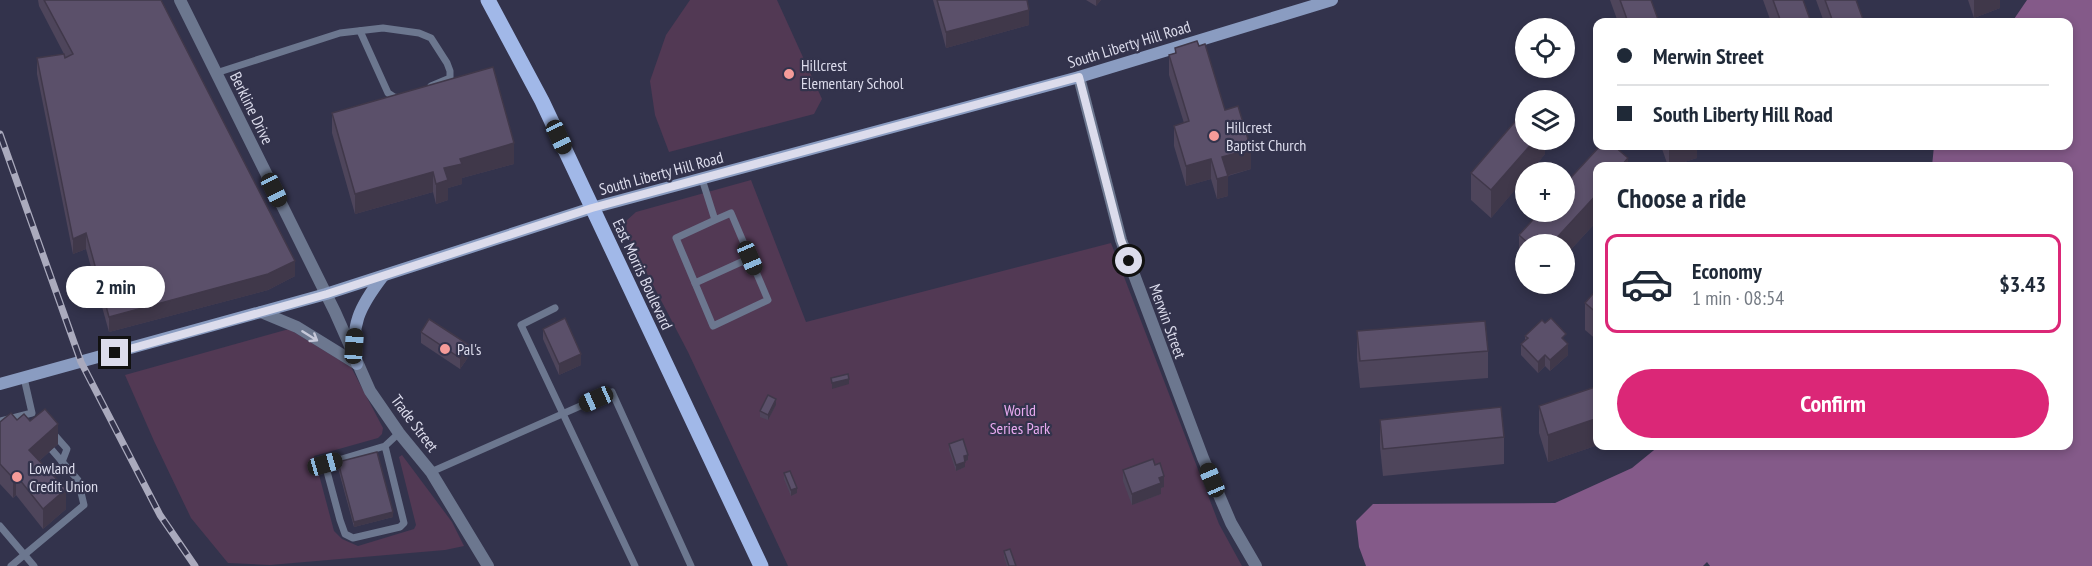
<!DOCTYPE html>
<html lang="en">
<head>
<meta charset="utf-8">
<style>
  :root { --surface:#fff; --page:#f6f6f7; --text:#1f2937; --muted:#747a83; --line:#e0e1e3; --accent:#db2777 }
  body { margin:0; font-family:"PT Sans Narrow",sans-serif; background:var(--page); color:var(--text); height:100vh; display:flex; flex-direction:column; font-size:22px; white-space:nowrap }
  * { box-sizing:border-box; margin:0 }
  p { font-size:20px; color:var(--muted) }
  .icon { flex:none; width:33px; height:33px; fill:none; stroke:currentColor; stroke-width:2; stroke-linecap:round; stroke-linejoin:round }
  .map { position:relative; flex:1; overflow:hidden }
  .panel { position:absolute; left:1593px; top:162px; width:480px; height:288px; display:flex; flex-direction:column; background:var(--surface); border-radius:12px; box-shadow:0 3px 9px #0003 }
  .panel>* { flex:none }
  .top-card { position:absolute; left:1593px; top:18px; width:480px; height:132px; border-radius:12px; box-shadow:0 3px 9px #0003; display:grid; align-content:center; height:132px; padding:0 24px; background:var(--surface) }
  .buttons { position:absolute; left:1515px; top:18px; display:grid; gap:12px }
  .buttons a { display:grid; place-items:center; width:60px; height:60px; border-radius:50%; background:var(--surface); box-shadow:0 3px 9px #0003; font-size:30px }
  .end { position:absolute; width:27px; height:27px; margin:-14px; border:8px solid #dcdcec; background:#111; box-shadow:0 0 0 3px #111 }
  .from { border-radius:50% }
  .bubble { position:absolute; height:42px; border-radius:21px; background:var(--surface); box-shadow:0 3px 9px #0003; font-size:20px; font-weight:700; line-height:42px; text-align:center }
  .car { position:absolute; width:18px; height:36px; margin:-18px -9px; border-radius:8px; box-shadow:0 0 4px 2px #0007; background:linear-gradient(#222 24%,#8ab4d8 0 40%,#222 0 76%,#8ab4d8 0 86%,#222 0) }
  .top-card b { display:flex; align-items:center; gap:21px; height:57px; font-size:22px }
  .top-card b+b { border-top:2px solid var(--line) }
  .top-card i { width:15px; height:15px; background:var(--text) }
  ul { padding:0; list-style:none }
  li { display:flex; align-items:center; gap:18px; height:99px; margin:0 12px 9px; padding:0 12px; border:3px solid transparent; border-radius:12px }
  li div { flex:1 }
  li b { display:block; font-size:22px }
  li em { font-style:normal; font-weight:700 }
  li.active { border-color:var(--accent) }
  li>.icon { width:54px; height:54px; stroke-width:1.5 }
  h2 { padding:0 24px; font-size:27px; line-height:72px }
  .action { display:flex; gap:12px; margin-top:auto; padding:12px 24px }
  .action a { flex:1; height:69px; border-radius:36px; background:var(--accent); color:#fff; font-size:24px; font-weight:700; line-height:69px; text-align:center }
  .map>svg:first-child { display:block }
</style>
</head>
<body>
<div class="map">
<svg width="2092" height="566" viewBox="0 0 2092 566">
  <rect width="100%" height="100%" fill="#33334c"/>
  <!-- green -->
  <g fill="#523954">
    <polygon points="690,0 777,0 822,99 814,114 669,152 655,115 650,81 666,35"/>
    <polygon points="751,180 806,322 1111,243 1219,524 1242,566 788,566 688,352 627,235 626,221 636,212"/>
    <polygon points="289,329 351,367 383,428 382,434 378,438 314,456 334,531 342,539 358,546 414,529 416,525 399,457 402,455 452,522 464,546 445,550 270,565 228,563 191,518 154,441 125,375"/>
  </g>
  <!-- forest -->
  <polygon fill="#845a89" points="2027,0 2092,0 2092,566 1710,566 1707,562 1703,566 1366,566 1359,547 1356,521 1373,504 1555,503 1632,468 1659,446 2068,446 2068,166 1932,166 1934,146 2068,146 2068,22 2012,22"/>
  <g fill="none" stroke-linecap="round" stroke-linejoin="round">
    <!-- lane -->
    <g stroke="#6c778f" stroke-width="7">
      <polyline points="360,31 388,93 394,97 399,98"/>
      <polyline points="216,73 340,33 383,28 419,33 431,38 447,63 450,71 450,78 431,86"/>
      <polyline points="702,179 715,220 676,238 713,326 768,300 731,213 715,220"/>
      <polyline points="695,283 750,258"/>
      <polyline points="555,308 521,325 635,566"/>
      <polyline points="0,421 32,413 24,378"/>
      <polyline points="52,432 67,449 62,462"/>
      <polyline points="385,446 404,523 400,527 353,538 345,534 340,520 325,464 385,446 399,433"/>
      <polyline points="431,472 612,392 691,566"/>
      <polyline points="0,526 34,566"/>
      <polyline points="11,566 84,505 78,480 52,450"/>
    </g>
    <!-- street -->
    <g stroke="#6c778f" stroke-width="12">
      <polyline points="180,0 335,312 370,391 399,433 431,472 488,566"/>
      <polyline points="1079,77 1121,240 1203,458 1231,523 1256,566"/>
      <polyline points="261,312 297,327 357,364"/>
    </g>
    <!-- secondary -->
    <g stroke="#8a9cc1" stroke-width="12">
      <path d="M357,364C349,326 360,306 383,276"/>
      <polyline points="0,384 326,294 592,208 1079,77 1332,0"/>
    </g>
    <!-- primary -->
    <polyline stroke="#a1b8e8" stroke-width="15" points="488,0 542,101 761,566"/>
    <!-- rail casing -->
    <g stroke="#aaaabd" stroke-width="7">
      <polyline id="rail" points="0,134 81,362 160,515 195,566"/>
    </g>
    <!-- rail -->
    <use href="#rail" stroke="#33334c" stroke-width="4.5" stroke-dasharray="14" stroke-linecap="butt"/>
  </g>
  <!-- wall -->
  <g fill="#4e455b">
    <polygon points="38,0 161,0 295,276 268,290 109,332 86,249 73,254 37,74 37,58 64,54 39,6"/>
    <polygon points="933,0 1027,0 1029,25 946,48"/>
    <polygon points="1086,0 1101,0 1096,6"/>
    <polygon points="1610,0 1651,0 1659,22 1618,22"/>
    <polygon points="1763,0 1803,0 1811,22 1771,22"/>
    <polygon points="1816,0 1856,0 1864,22 1824,22"/>
    <polygon points="1968,0 2000,0 2000,8 1974,18"/>
    <polygon points="1199,46 1225,110 1251,169 1228,176 1228,196 1217,199 1211,179 1186,186 1174,146 1174,126 1184,123 1169,75 1169,55 1175,53 1175,48"/>
    <polygon points="332,113 514,164 462,178 462,184 448,188 448,200 436,204 433,192 355,214 332,133"/>
    <polygon points="1545,140 1545,154 1491,218 1471,200 1471,173"/>
    <polygon points="1661,146 1697,146 1697,158 1672,166 1668,166"/>
    <polygon points="1628,166 1598,220 1564,257 1564,244 1526,244 1526,268 1519,262 1519,235"/>
    <polygon points="1598,288 1598,341 1585,330 1585,303"/>
    <polygon points="543,329 581,365 559,375 543,339"/>
    <polygon points="1357,331 1488,351 1488,378 1360,388 1357,358"/>
    <polygon points="421,332 469,356 460,369 421,343"/>
    <polygon points="1525,336 1566,342 1568,355 1550,371 1545,366 1538,373 1521,355 1521,344 1525,340"/>
    <polygon points="1598,386 1598,445 1548,462 1539,433 1539,406"/>
    <polygon points="776,405 768,420 760,417 760,411"/>
    <polygon points="17,420 30,421 58,444 39,461 66,509 43,529 16,495 13,498 0,484 0,422"/>
    <polygon points="1380,420 1504,437 1504,464 1383,476 1380,447"/>
    <polygon points="949,444 968,460 965,461 965,467 956,471 949,450"/>
    <polygon points="338,462 393,517 354,527 338,468"/>
    <polygon points="1123,470 1164,487 1161,488 1161,494 1132,505 1123,481"/>
    <polygon points="784,473 797,493 791,496 784,479"/>
    <polygon points="1004,551 1016,566 1007,566 1004,557"/>
  </g>
  <!-- shaded-wall -->
  <g fill="#40384a">
    <polygon points="1096,0 1101,0 1096,6"/>
    <polygon points="1974,0 2000,0 2000,8 1974,18"/>
    <polygon points="1029,10 1029,25 946,48 946,32"/>
    <polygon points="1535,140 1545,140 1545,154 1530,172 1526,172 1526,177 1491,218 1491,190"/>
    <polygon points="514,143 514,164 462,178 462,184 448,188 448,200 436,204 436,184 444,168 460,159"/>
    <polygon points="1669,146 1697,146 1697,158 1672,166 1669,166"/>
    <polygon points="1251,149 1251,169 1222,177 1222,157"/>
    <polygon points="1628,158 1628,166 1621,166"/>
    <polygon points="1211,159 1211,179 1186,186 1186,166"/>
    <polygon points="433,172 433,192 355,214 355,194"/>
    <polygon points="1228,176 1228,196 1217,199 1217,179"/>
    <polygon points="1598,193 1598,220 1564,257 1564,244 1551,244"/>
    <polygon points="86,233 86,249 73,254 73,239"/>
    <polygon points="295,261 295,276 268,290 109,332 109,317"/>
    <polygon points="1568,344 1568,355 1550,371 1550,360"/>
    <polygon points="469,345 469,356 460,369 460,358"/>
    <polygon points="581,354 581,365 559,375 559,364"/>
    <polygon points="1545,355 1545,366 1538,373 1538,362"/>
    <polygon points="849,379 849,384 832,389 832,383"/>
    <polygon points="776,399 776,405 768,420 768,415"/>
    <polygon points="1598,418 1598,445 1548,462 1548,435"/>
    <polygon points="58,424 58,444 29,470 29,450"/>
    <polygon points="968,455 968,460 964,462 964,456"/>
    <polygon points="965,462 965,467 956,471 956,465"/>
    <polygon points="16,475 16,495 13,498 13,478"/>
    <polygon points="1164,476 1164,487 1161,488 1161,494 1132,505 1132,494"/>
    <polygon points="797,488 797,493 791,496 791,490"/>
    <polygon points="66,489 66,509 43,529 43,509"/>
    <polygon points="393,512 393,517 354,527 354,522"/>
  </g>
  <!-- building -->
  <g fill="#5b506a" stroke="#40384a" stroke-width="1.5">
    <polygon points="44,0 161,0 295,261 268,274 109,317 86,233 73,239 37,58 64,54 65,58 73,54"/>
    <polygon points="937,0 1027,0 1029,10 946,32"/>
    <polygon points="1620,0 1651,0 1659,22 1628,22"/>
    <polygon points="1773,0 1803,0 1811,22 1781,22"/>
    <polygon points="1825,0 1856,0 1864,22 1833,22"/>
    <polygon points="1197,41 1199,46 1205,44 1225,110 1238,106 1251,149 1222,157 1228,176 1217,179 1211,159 1186,166 1174,126 1189,121 1169,55 1176,53 1175,48"/>
    <polygon points="493,67 514,143 460,159 462,164 444,168 448,180 436,184 433,172 355,194 332,113"/>
    <polygon points="1526,110 1526,140 1535,140 1491,190 1471,173 1525,110"/>
    <polygon points="1600,146 1614,146 1628,158 1621,166 1598,166 1598,193 1551,244 1529,244 1519,235 1540,212 1564,212 1564,185"/>
    <polygon points="1598,288 1598,314 1585,303"/>
    <polygon points="565,318 581,354 559,364 543,329"/>
    <polygon points="1551,318 1566,334 1562,338 1568,344 1550,360 1545,355 1538,362 1521,344 1528,338 1525,336 1542,320 1545,323"/>
    <polygon points="429,319 469,345 460,358 421,332"/>
    <polygon points="1485,321 1488,351 1360,361 1357,331"/>
    <polygon points="848,374 849,379 832,383 831,378"/>
    <polygon points="1598,386 1598,418 1548,435 1539,406"/>
    <polygon points="768,395 776,399 768,415 760,411"/>
    <polygon points="1501,407 1504,437 1383,449 1380,420"/>
    <polygon points="45,409 58,424 29,450 66,489 43,509 16,475 13,478 0,464 0,422 11,413 17,420 24,414 30,421"/>
    <polygon points="963,439 968,455 964,456 965,462 956,465 949,444"/>
    <polygon points="377,452 393,512 354,522 338,462"/>
    <polygon points="1153,459 1155,465 1160,463 1164,476 1159,478 1161,483 1132,494 1123,470"/>
    <polygon points="790,471 797,488 791,490 784,473"/>
    <polygon points="1010,549 1016,566 1009,566 1004,551"/>
  </g>
  <!-- one-way arrows -->
  <defs><path id="oneway-shaft" d="M-6 0H5M1.5-3L5.5 0L1.5 3" fill="none" stroke-width="1.6" stroke-linecap="round" stroke-linejoin="round" transform="scale(1.5)"/></defs>
  <use stroke="#c6c8d9" href="#oneway-shaft" transform="translate(310 336) rotate(32)"/>
  <g fill="none" stroke-linecap="round" stroke-linejoin="round">
    <!-- route -->
    <polyline stroke="#dcdcec" stroke-width="8" points="115,353 327,294 592,208 1079,77 1121,240 1129,261"/>
  </g>
  <!-- markers -->
  <g fill="#f59b99" stroke="#33334c" stroke-width="2">
    <circle cx="789" cy="74" r="6"/>
    <circle cx="1214" cy="136" r="6"/>
    <circle cx="445" cy="349" r="6"/>
    <circle cx="17" cy="477" r="6"/>
  </g>
  <g text-anchor="middle" stroke-width="4.5" stroke-linejoin="round" paint-order="stroke">
    <!-- street labels -->
    <g font-size="16" fill="#dcdcec" stroke="#33334c">
      <text transform="translate(1129 44) rotate(-17)" y="6">South Liberty Hill Road</text>
      <text transform="translate(252 108) rotate(64)" y="6">Berkline Drive</text>
      <text transform="translate(661 173) rotate(-15)" y="6">South Liberty Hill Road</text>
      <text transform="translate(643 274) rotate(65)" y="6">East Morris Boulevard</text>
      <text transform="translate(1168 321) rotate(70)" y="6">Merwin Street</text>
      <text transform="translate(415 423) rotate(53)" y="6">Trade Street</text>
    </g>
    <!-- poi labels -->
    <g font-size="16" fill="#dcdcec" stroke="#33334c" text-anchor="start">
      <text x="801" y="71">Hillcrest<tspan x="801" dy="18">Elementary School</tspan></text>
      <text x="1226" y="133">Hillcrest<tspan x="1226" dy="18">Baptist Church</tspan></text>
      <text x="457" y="355">Pal's</text>
      <text x="29" y="474">Lowland<tspan x="29" dy="18">Credit Union</tspan></text>
    </g>
    <!-- park labels -->
    <g font-size="16" fill="#e9abf1" stroke="#33334c">
      <text x="1020" y="416">World<tspan x="1020" dy="18">Series Park</tspan></text>
    </g>
  </g>
</svg>
<div class="buttons">
<a><svg class="icon" aria-label="locate" viewBox="0 0 24 24"><circle cx="12" cy="12" r="6"/><path d="M12 2v4M12 18v4M2 12h4M18 12h4"/></svg></a>
<a><svg class="icon" aria-label="layers" viewBox="0 0 24 24"><path d="M12 4l9 5-9 5-9-5zM3 14l9 5 9-5"/></svg></a>
<a>+</a>
<a>−</a>
</div>
<i class="end from" style="left:1129px;top:261px"></i>
<i class="end" style="left:115px;top:353px"></i>
<div class="bubble" style="left:66px;top:266px;width:99px">2 min</div>
<i class="car" style="left:559px;top:137px;rotate:155deg"></i>
<i class="car" style="left:274px;top:190px;rotate:154deg"></i>
<i class="car" style="left:750px;top:258px;rotate:157deg"></i>
<i class="car" style="left:354px;top:346px;rotate:4deg"></i>
<i class="car" style="left:596px;top:399px;rotate:246deg"></i>
<i class="car" style="left:325px;top:464px;rotate:74deg"></i>
<i class="car" style="left:1212px;top:480px;rotate:337deg"></i>
<div class="top-card">
<b><i class="from"></i>Merwin Street</b>
<b><i></i>South Liberty Hill Road</b>
</div>
<section class="panel">
<h2>Choose a ride</h2>
<ul>
<li class="active"><svg class="icon" aria-label="car" viewBox="0 0 24 24"><path d="M5 17H2v-5l4-1 3-4h7l3 4 3 1v5h-3M9 17h6M6 11h13"/><circle cx="7" cy="17" r="2"/><circle cx="17" cy="17" r="2"/></svg><div><b>Economy</b><p>1 min · 08:54</p></div><em>$3.43</em></li>
</ul>
<div class="action"><a>Confirm</a></div>
</section>
</div>
</body>
</html>
